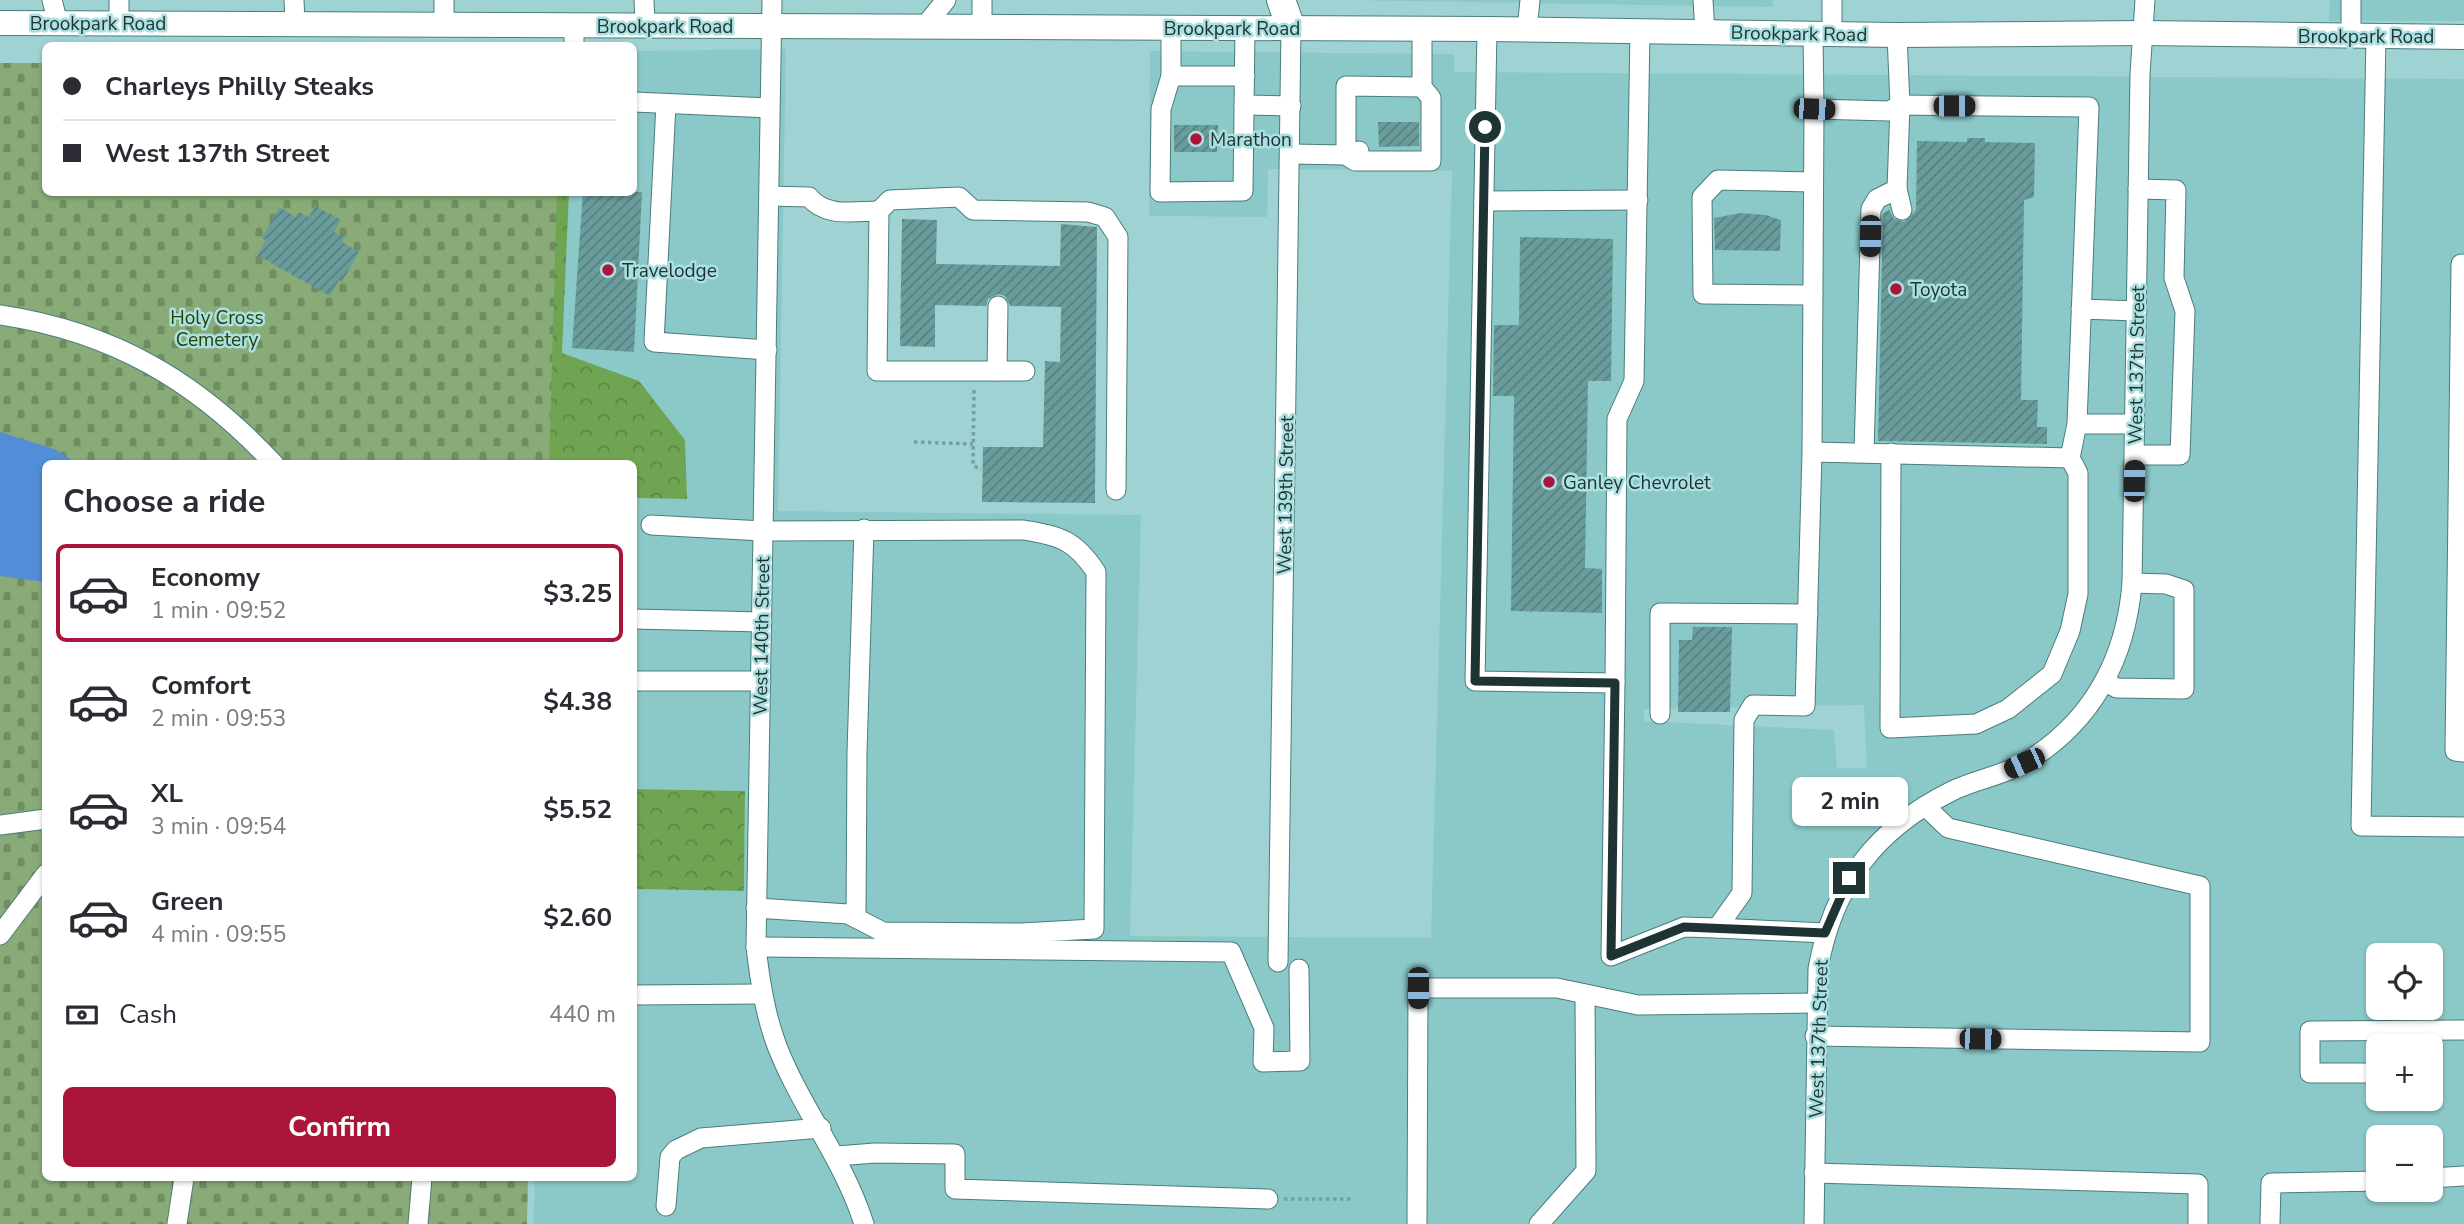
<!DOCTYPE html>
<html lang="en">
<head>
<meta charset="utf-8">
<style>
  :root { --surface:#fff; --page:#f7f7f7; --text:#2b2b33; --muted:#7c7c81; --line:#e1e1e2; --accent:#ab153a }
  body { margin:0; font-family:"Nunito Sans",sans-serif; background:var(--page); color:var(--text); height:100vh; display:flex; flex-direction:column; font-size:26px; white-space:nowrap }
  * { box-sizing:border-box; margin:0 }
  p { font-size:23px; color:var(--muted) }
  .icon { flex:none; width:38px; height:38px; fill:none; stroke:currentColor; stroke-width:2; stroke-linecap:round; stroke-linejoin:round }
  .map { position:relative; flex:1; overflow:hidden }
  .sheet { position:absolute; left:42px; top:460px; width:595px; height:721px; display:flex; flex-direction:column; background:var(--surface); border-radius:10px; box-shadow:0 2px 5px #0004 }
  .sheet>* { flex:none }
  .banner { position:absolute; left:42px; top:42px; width:595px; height:154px; border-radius:10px; box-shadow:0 2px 5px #0004; display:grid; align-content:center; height:154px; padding:0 21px; background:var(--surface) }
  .tools { position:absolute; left:2366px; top:943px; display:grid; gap:14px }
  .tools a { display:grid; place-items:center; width:77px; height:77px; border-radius:10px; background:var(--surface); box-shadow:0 2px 5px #0004; font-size:35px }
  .end { position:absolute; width:32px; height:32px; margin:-16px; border:9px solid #1e3434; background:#fff; box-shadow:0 0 0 4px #fff }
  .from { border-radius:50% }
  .bubble { position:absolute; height:49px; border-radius:10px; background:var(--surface); box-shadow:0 2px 5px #0004; font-size:23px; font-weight:700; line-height:49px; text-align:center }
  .car { position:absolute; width:21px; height:42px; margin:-21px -10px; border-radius:9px; box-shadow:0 0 5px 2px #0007; background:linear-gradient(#222 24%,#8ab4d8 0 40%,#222 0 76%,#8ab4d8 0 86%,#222 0) }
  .banner b { display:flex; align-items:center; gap:24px; height:66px; font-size:26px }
  .banner b+b { border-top:2px solid var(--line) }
  .banner i { width:18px; height:18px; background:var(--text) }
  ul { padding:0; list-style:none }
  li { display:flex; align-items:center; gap:21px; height:98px; margin:0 14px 10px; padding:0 7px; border:4px solid transparent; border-radius:10px }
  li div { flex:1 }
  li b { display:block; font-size:26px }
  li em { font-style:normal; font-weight:700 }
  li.current { border-color:var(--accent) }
  li>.icon { width:63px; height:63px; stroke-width:1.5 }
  h2 { padding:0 21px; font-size:32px; line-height:84px }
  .pay { display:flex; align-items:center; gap:18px; height:77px; padding:0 21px; font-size:26px }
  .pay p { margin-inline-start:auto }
  .primary-button { display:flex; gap:14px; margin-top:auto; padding:14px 21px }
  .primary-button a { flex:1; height:80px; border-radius:10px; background:var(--accent); color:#fff; font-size:28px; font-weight:700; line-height:80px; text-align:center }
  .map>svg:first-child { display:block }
</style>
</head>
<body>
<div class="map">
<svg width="2464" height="1224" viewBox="0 0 2464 1224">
  <defs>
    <pattern id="forest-crowns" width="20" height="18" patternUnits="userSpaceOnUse" patternTransform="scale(1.75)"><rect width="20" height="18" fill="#6fa552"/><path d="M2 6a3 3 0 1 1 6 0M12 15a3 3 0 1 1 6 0" fill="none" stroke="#5b8745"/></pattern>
    <pattern id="cemetery-stones" width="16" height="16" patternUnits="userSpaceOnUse" patternTransform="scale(1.75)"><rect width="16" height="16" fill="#89ab77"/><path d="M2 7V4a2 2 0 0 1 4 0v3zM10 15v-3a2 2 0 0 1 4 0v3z" fill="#6f8c62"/></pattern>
    <pattern id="building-hatch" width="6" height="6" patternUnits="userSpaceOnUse" patternTransform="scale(1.75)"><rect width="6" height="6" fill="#6a9c9c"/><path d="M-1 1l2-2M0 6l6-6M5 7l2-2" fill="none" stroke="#578080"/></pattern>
  </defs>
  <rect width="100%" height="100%" fill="#9fd3d3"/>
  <!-- built -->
  <g fill="#8bc9c8" fill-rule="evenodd">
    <polygon points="1344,0 1773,0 1773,7"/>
    <polygon points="2330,0 2464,0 2464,21 2329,21"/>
    <path d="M786,49L778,511L1141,515L1130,936L1431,938L1452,171L1268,169L1267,217L1149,216L1150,51L1454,54V72L2464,79V1224H533L535,1178H634V889L744,890L745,791L634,789V498L686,499L638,381L562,353L569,193L634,192V51ZM1864,705L1867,768H1837L1834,730L1644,721V709ZM2378,956H2431V1008H2378ZM2378,1046H2431V1099H2378ZM2378,1138H2431V1190H2378Z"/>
  </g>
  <!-- forest -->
  <g fill="url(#forest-crowns)">
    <polygon points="483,193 569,193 562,353 639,381 685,440 687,499 634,498 634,464 519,464"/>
    <polygon points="634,789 745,791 744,891 634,889"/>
  </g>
  <!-- cemetery -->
  <polygon fill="url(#cemetery-stones)" points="0,63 45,63 46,192 557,193 549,464 46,464 46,1178 528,1178 527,1224 0,1224"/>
  <!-- water -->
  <polygon fill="#538cd7" points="0,432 54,449 78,464 46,464 45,582 0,576"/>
  <!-- building -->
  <g fill="url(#building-hatch)">
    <polygon points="1378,122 1419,122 1419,146 1379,147"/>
    <polygon points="1174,125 1218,125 1217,152 1174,152"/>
    <polygon points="1967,138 1985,138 1985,142 2035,143 2034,197 2024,200 2021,400 2038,400 2037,427 2047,427 2047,444 1878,441 1883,213 1889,210 1894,219 1904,222 1916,210 1917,141 1967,142"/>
    <polygon points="583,192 642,192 634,352 572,348"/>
    <polygon points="315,206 341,220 334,232 345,237 342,242 359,252 342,282 339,280 330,296 257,255 266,240 262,238 279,207 296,217 299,212 309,217"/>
    <polygon points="1741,213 1766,215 1781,220 1780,251 1715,250 1714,218"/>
    <polygon points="902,219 937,220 936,264 1060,266 1061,224 1097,227 1095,503 982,502 983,447 1043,447 1045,361 1060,362 1061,307 1010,306 1005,296 998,294 988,299 986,306 935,305 935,347 900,346"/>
    <polygon points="1520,237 1613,239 1611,381 1588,381 1585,568 1602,569 1602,613 1511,611 1514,396 1493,396 1494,325 1519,325"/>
    <polygon points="1693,627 1732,627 1730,712 1678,712 1679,640 1692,640"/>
  </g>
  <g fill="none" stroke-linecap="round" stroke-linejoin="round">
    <!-- minor casing -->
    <g stroke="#4a7c7c" stroke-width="21">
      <g id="minor">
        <polyline points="52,0 58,23"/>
        <polyline points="119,0 119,23"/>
        <polyline points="294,0 295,23"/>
        <polyline points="444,0 444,24"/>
        <polyline points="644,0 645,25"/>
        <path d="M772,0L756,947C760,981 765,1014 777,1046C801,1108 843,1158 864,1224"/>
        <polyline points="1703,0 1705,32"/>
        <polyline points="924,27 946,0"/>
        <polyline points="982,28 982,0"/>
        <polyline points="1171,28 1171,76 1245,76"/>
        <polyline points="1487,29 1475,681 1615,683 1611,956 1684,927 1717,928 1742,893 1744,720 1753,705 1805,706 1812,452 2070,458 2077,424 2089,107 1900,105 1889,111 1814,109 1812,452"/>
        <polyline points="1527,29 1530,0"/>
        <polyline points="1813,34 1814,109"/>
        <polyline points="1832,34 1832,0"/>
        <polyline points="2351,36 2351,0"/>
        <polyline points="2376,36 2361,826 2464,827"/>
        <polyline points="574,46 574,26"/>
        <polyline points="1171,76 1161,109 1160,192 1243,191 1245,28"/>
        <polyline points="634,102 769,108"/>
        <polyline points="666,104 654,342 767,350"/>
        <polyline points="1244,105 1291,106"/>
        <polyline points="1291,154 1346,155 1359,151"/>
        <polyline points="1346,155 1355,161 1431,161 1431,98 1422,87 1422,30"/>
        <polyline points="1346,155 1346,86 1422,87"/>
        <polyline points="1897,189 1902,210"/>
        <path d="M769,196L809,197C826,218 855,211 879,211"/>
        <polyline points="1484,201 1638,200"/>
        <polyline points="2464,264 2461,264 2455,751 2464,752"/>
        <polyline points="1813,295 1703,294 1702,197 1718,180 1813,182"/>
        <polyline points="2081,309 2137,311"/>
        <path d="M0,315C113,332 197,381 274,464"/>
        <polyline points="997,371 998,306"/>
        <polyline points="1025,371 877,371 879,211 890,200 959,197 973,210 1088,212 1105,217 1118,237 1116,490"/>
        <polyline points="2077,424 2135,424"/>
        <polyline points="1864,452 1871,209 1877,199 1897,189 1900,105 1897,35"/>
        <polyline points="1891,453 1890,728 1976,724 2008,709 2052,674 2070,631 2078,594 2078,473 2070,458"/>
        <polyline points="2135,455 2180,455 2185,311 2174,278 2176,190 2138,189"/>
        <path d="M651,525L763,531L1024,530C1060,536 1075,540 1096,572L1094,929L1021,933L883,932L848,914L756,908"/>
        <polyline points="634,619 762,622"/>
        <polyline points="634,681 761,681"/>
        <polyline points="2105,682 2117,688 2184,689 2184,590 2166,584 2132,583"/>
        <polyline points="1615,683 1617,419 1634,381 1640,31"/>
        <polyline points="1660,714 1660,613 1808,614"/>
        <polyline points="0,825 46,819"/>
        <polyline points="856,918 857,752 864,529"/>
        <polyline points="1717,928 1825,933"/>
        <polyline points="0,935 46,874"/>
        <polyline points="756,947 1231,952 1264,1028 1263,1062 1300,1061 1299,969"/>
        <polyline points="1278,962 1291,28"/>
        <polyline points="634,995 762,994"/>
        <polyline points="1815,1036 2200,1042 2200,886 1948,828 1925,806"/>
        <polyline points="2378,1073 2310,1073 2310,1031 2464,1030"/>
        <polyline points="837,1156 875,1153 955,1154 955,1189 1268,1199"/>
        <polyline points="1814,1173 2198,1184 2198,1224"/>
        <polyline points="2431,1178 2464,1176"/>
        <polyline points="666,1206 670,1157 676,1150 701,1138 821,1128"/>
        <polyline points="177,1224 184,1178"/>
        <polyline points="418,1224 422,1178"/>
        <polyline points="1417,1224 1418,988 1557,988 1638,1005 1816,1003"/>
        <polyline points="1539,1224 1586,1171 1585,994"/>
        <path d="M1814,1224L1818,969C1833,885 1875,829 1952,791C1976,779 2003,776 2026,762C2092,722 2126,659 2132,583L2140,74L2145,0"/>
        <polyline points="2270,1224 2271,1183 2378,1181"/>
      </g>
    </g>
    <!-- major casing -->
    <g stroke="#4a7c7c" stroke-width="26">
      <polyline id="major" points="0,23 1487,29 1897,35 2142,33 2464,37"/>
    </g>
    <!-- highway casing -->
    <g stroke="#4a7c7c" stroke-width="30">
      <polyline id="highway" points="1281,0 1291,28"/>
    </g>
    <!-- path -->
    <g stroke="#759f9f" stroke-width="3.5" stroke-dasharray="3.5 3.5" stroke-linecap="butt">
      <polyline points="974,390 973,465 981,470"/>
      <polyline points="914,442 973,444"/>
      <polyline points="1284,1199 1351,1199"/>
    </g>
    <!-- minor -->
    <use href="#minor" stroke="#fff" stroke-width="19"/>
    <!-- major -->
    <use href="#major" stroke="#fff" stroke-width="24"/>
    <!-- highway -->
    <use href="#highway" stroke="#fff" stroke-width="28"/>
  </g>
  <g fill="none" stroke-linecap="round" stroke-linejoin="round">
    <!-- route -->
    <polyline stroke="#1e3434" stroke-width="9" points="1485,127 1475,681 1615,683 1611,956 1684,927 1825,933 1849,878"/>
  </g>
  <!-- markers -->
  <g fill="#ab153a" stroke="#ace0e0" stroke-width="2.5">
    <circle cx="1196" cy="139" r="7"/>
    <circle cx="608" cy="270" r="7"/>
    <circle cx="1896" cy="289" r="7"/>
    <circle cx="1549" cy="482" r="7"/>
  </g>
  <g text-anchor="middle" stroke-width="5" stroke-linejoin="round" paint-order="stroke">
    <!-- street labels -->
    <g font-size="19" fill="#1e3434" stroke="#ace0e0">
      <text x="98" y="30">Brookpark Road</text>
      <text x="665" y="33">Brookpark Road</text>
      <text x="1232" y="35">Brookpark Road</text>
      <text transform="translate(1799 33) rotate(1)" y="7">Brookpark Road</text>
      <text x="2366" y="43">Brookpark Road</text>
      <text transform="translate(2136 365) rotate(-89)" y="7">West 137th Street</text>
      <text transform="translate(1285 495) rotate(-89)" y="7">West 139th Street</text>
      <text transform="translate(761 636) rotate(-89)" y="7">West 140th Street</text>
      <text transform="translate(1818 1039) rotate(-88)" y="7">West 137th Street</text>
    </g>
    <!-- poi labels -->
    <g font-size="19" fill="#1e3434" stroke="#ace0e0" text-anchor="start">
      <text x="1210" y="146">Marathon</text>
      <text x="622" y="277">Travelodge</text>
      <text x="1910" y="296">Toyota</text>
      <text x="1563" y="489">Ganley Chevrolet</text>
    </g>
    <!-- park labels -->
    <g font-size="19" fill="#224509" stroke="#ace0e0">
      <text x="217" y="324">Holy Cross<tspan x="217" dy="22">Cemetery</tspan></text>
    </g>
  </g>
</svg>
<div class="tools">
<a><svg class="icon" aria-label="locate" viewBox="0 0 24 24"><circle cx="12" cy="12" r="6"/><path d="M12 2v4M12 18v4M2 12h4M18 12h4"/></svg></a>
<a>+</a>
<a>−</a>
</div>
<i class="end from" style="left:1485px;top:127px"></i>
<i class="end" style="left:1849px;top:878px"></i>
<div class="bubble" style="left:1792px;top:777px;width:116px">2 min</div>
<i class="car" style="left:1954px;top:106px;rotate:90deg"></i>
<i class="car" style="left:1814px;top:109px;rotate:92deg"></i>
<i class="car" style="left:1870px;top:236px;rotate:181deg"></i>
<i class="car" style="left:2134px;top:481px;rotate:1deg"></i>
<i class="car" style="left:2024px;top:763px;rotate:246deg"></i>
<i class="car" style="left:1418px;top:988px;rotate:180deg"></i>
<i class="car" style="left:1980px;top:1039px;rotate:91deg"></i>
<div class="banner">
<b><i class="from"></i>Charleys Philly Steaks</b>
<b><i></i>West 137th Street</b>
</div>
<section class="sheet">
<h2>Choose a ride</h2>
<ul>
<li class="current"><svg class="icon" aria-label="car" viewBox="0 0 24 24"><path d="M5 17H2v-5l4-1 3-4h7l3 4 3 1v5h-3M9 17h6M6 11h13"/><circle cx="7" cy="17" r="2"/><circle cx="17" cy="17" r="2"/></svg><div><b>Economy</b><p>1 min · 09:52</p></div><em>$3.25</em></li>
<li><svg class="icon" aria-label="car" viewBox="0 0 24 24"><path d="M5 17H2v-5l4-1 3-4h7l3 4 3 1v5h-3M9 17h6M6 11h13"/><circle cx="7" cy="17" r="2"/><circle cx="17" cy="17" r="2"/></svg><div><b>Comfort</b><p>2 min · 09:53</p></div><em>$4.38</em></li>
<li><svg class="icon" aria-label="car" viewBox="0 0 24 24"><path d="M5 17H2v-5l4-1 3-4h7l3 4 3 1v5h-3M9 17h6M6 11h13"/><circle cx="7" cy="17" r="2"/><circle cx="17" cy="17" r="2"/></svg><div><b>XL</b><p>3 min · 09:54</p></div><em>$5.52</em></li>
<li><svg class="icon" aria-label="car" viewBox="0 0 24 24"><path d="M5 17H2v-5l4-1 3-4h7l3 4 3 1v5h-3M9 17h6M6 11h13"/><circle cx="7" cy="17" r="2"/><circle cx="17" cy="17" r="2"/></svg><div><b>Green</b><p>4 min · 09:55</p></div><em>$2.60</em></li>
</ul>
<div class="pay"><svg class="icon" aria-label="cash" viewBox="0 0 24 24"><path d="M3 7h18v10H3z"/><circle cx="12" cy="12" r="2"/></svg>Cash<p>440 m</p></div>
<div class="primary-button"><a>Confirm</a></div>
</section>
</div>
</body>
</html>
